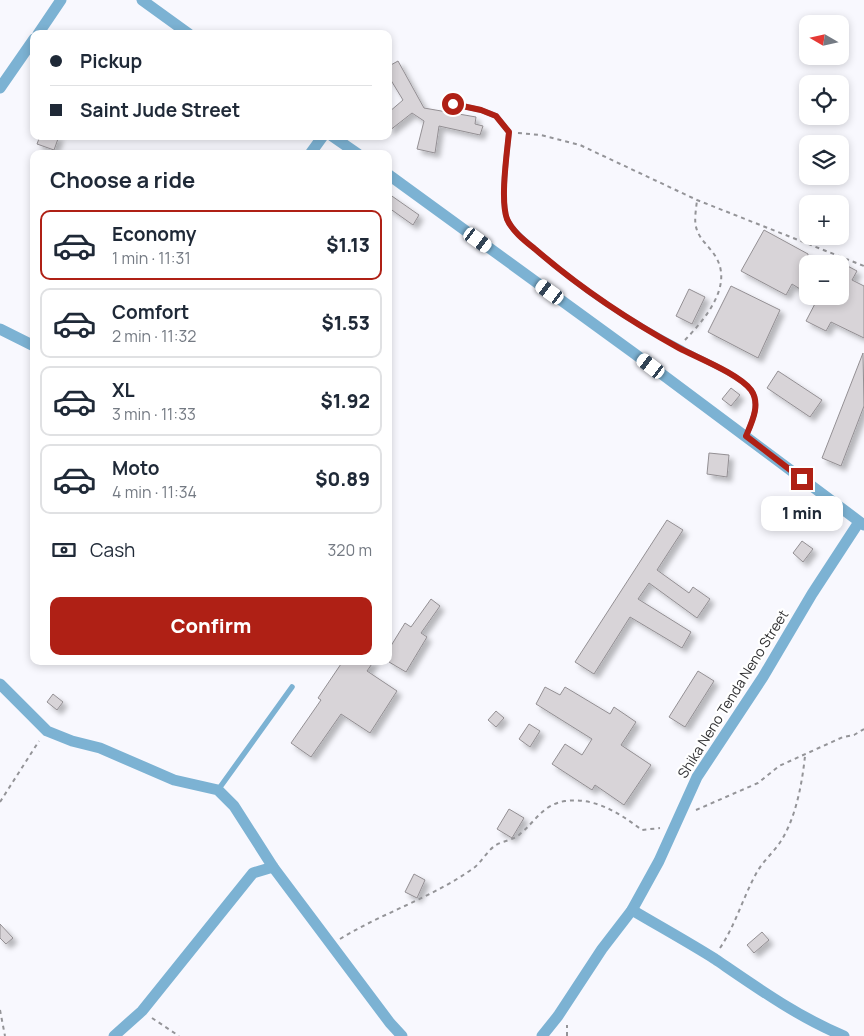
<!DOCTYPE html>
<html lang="en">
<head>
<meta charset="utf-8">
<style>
  :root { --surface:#fff; --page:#f6f6f7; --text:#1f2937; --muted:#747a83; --line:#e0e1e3; --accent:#af2015 }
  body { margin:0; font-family:Manrope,sans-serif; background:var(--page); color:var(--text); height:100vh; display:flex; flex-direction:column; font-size:19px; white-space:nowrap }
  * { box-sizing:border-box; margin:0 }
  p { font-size:16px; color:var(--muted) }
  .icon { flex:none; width:28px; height:28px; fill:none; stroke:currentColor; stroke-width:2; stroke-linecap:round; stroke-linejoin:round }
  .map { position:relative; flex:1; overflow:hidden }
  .drawer { position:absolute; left:30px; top:150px; width:362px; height:515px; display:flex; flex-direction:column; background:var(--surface); border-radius:10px; box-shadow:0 2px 8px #0003 }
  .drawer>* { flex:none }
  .top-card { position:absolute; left:30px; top:30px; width:362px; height:110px; border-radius:10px; box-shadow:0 2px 8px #0003; display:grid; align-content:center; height:110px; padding:0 20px; background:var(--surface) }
  .needle { width:32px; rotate:279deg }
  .tools { position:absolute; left:799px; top:15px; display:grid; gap:10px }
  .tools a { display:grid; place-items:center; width:50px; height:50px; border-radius:10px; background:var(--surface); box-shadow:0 2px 8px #0003; font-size:25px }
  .end { position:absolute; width:22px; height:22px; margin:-11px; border:6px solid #af2015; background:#fff; box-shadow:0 0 0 2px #fff }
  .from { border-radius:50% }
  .bubble { position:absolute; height:35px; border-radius:10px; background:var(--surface); box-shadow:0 2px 8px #0003; font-size:16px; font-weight:800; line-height:35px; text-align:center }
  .car { position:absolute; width:15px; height:30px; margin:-15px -8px; border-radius:6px; box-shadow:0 0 4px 1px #0007; background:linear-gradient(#fff 24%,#345 0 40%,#fff 0 76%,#345 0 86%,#fff 0) }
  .top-card b { display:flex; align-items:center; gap:18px; height:48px; font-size:19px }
  .top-card b+b { border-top:1px solid var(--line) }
  .top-card i { width:12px; height:12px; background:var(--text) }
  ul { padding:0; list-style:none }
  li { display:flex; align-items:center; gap:15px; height:70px; margin:0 10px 8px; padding:0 10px; border:2px solid var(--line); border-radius:10px }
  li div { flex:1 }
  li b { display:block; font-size:19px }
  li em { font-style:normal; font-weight:800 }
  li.current { border-color:var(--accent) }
  li>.icon { width:45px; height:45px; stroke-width:1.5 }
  h2 { padding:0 20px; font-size:22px; line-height:60px }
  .pay { display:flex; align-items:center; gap:12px; height:55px; padding:0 20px; font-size:19px }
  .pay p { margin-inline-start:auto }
  .button { display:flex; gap:10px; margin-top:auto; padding:10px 20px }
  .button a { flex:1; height:58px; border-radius:10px; background:var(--accent); color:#fff; font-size:20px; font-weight:800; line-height:58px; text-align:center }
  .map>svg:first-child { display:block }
</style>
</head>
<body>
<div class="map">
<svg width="864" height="1036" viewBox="0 0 864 1036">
  <defs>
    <filter id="shadow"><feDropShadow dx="4.5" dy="4.5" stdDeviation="2.5" flood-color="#0004"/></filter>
  </defs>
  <rect width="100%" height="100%" fill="#f8f8fe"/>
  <!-- building -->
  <g fill="#d8d4d8" stroke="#938f93" filter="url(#shadow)">
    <polygon points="398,61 424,108 476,117 475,124 483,126 480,135 439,126 435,153 417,149 424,121 412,113 389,131 389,112 403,100 389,77 389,66"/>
    <polygon points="40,136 59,136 54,150 37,144"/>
    <polygon points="389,194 419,215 413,225 389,208"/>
    <polygon points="764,230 808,254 808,294 792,284 786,295 741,271"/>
    <polygon points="840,262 857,271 852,280 864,286 864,338 831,322 826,331 806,321 819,296 840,296"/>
    <polygon points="731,286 780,310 758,358 708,332"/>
    <polygon points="689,289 705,297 692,324 676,316"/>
    <polygon points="863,353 864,406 841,466 822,458"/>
    <polygon points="778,371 822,400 810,417 767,388"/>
    <polygon points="731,388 740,395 731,406 722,399"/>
    <polygon points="709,453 729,455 727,477 707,474"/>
    <polygon points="667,520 683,530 657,570 689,593 693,587 710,599 697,618 649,583 638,599 691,632 682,648 630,617 594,674 575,662"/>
    <polygon points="802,541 813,549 803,562 793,553"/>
    <polygon points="431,599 440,606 421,633 427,637 406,672 389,662 389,649 405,623 411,627"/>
    <polygon points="343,661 374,661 367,671 397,691 370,733 341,714 311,757 291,743 321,700 318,698"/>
    <polygon points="698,671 714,681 685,727 669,717"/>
    <polygon points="545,687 560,695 565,687 610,714 614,707 636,722 621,745 651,765 624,805 595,785 592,790 552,764 565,744 582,755 592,739 536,704"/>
    <polygon points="53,694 63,702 57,710 47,702"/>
    <polygon points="496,711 504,718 496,727 488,720"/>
    <polygon points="529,724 540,731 530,747 519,739"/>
    <polygon points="509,809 524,818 512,838 497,829"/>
    <polygon points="414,874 425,880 417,898 405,892"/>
    <polygon points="0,924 13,938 6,944 0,938"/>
    <polygon points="762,932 769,940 754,953 747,945"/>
  </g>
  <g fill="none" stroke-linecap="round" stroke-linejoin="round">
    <!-- path -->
    <g stroke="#949498" stroke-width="2" stroke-dasharray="4 4" stroke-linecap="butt">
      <polyline points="518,133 541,135 580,145 697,200 864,266"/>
      <path d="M685,340C704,320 732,288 717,259C714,253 709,248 705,243C692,228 695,219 697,200"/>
      <polyline points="0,802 39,741"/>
      <polyline points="696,810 758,783 779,766 843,737 854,735 864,729"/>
      <path d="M340,939C384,912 434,897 475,867C482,861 488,850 496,845C503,841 514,840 520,834C536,821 542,805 565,801C595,797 619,813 642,830L660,828"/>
      <path d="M720,948C736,924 743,897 757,872C763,861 774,852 781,841C796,817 802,784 805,756"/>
      <polyline points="0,1010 5,1036"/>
      <polyline points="152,1018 179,1036"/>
      <polyline points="567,1036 567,1025"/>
    </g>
    <!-- lane -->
    <g stroke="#7cb2d3" stroke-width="5.5">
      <path d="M453,104L481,110L496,116L509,132C507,153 500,200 507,219C512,231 526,241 535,249C580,288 630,322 683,349C700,359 740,375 751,390C761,404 752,422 746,436"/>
      <polyline points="218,790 292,687"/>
    </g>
    <!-- street -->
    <g stroke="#7cb2d3" stroke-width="11">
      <polyline points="142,0 189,34"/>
      <polyline points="38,34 61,0"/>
      <polyline points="0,88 34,39"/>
      <polyline points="332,136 358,154"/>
      <polyline points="310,154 323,136"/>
      <polyline points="389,175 635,354 864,525"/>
      <polyline points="0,329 34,346"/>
      <polyline points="0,684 47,731 72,741 100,748 174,780 218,790 234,806 273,867 390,1023 402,1036"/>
      <path d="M632,910C659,926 688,942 715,959C756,987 798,1017 844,1036"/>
      <polyline points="114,1036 142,1011 253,873 273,867"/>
      <polyline points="542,1036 558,1016 602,949 632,910 659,861 697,777 763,677 812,594 859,522"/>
    </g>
  </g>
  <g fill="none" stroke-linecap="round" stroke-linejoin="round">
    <!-- route -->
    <path stroke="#af2015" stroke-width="6" d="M453,104L481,110L496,116L509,132C507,153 500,200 507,219C512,231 525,241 535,249C579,287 628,320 679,348C698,358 739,374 751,390C761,404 752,422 746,436L802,479"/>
  </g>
  <g text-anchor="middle" stroke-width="4.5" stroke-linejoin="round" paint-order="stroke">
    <!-- street labels -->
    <g font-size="14" fill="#323234" stroke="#fff">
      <text transform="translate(733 694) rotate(-58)" y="5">Shika Neno Tenda Neno Street</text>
    </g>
  </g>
</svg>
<div class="tools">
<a><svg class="needle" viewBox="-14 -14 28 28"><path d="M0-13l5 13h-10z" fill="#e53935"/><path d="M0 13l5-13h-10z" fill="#747a83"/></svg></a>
<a><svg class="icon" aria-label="locate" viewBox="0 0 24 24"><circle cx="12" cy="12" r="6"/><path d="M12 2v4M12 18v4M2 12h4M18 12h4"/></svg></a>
<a><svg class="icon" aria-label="layers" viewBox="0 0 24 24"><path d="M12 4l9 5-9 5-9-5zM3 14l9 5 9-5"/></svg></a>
<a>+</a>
<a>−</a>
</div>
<i class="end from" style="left:453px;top:104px"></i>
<i class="end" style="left:802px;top:479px"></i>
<div class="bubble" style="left:761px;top:496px;width:82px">1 min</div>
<i class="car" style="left:478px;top:240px;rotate:126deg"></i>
<i class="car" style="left:550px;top:292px;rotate:306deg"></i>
<i class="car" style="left:651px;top:366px;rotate:307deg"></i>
<div class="top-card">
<b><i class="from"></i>Pickup</b>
<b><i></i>Saint Jude Street</b>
</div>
<section class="drawer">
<h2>Choose a ride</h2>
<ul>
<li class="current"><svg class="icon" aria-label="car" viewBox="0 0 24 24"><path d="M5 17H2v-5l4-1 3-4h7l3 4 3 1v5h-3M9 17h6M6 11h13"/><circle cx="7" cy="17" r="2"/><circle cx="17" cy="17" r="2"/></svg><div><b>Economy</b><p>1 min · 11:31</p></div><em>$1.13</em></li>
<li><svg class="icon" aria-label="car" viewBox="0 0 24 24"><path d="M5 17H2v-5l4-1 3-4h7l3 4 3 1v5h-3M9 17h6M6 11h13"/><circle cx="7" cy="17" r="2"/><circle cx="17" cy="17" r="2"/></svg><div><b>Comfort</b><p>2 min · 11:32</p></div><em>$1.53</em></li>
<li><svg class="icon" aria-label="car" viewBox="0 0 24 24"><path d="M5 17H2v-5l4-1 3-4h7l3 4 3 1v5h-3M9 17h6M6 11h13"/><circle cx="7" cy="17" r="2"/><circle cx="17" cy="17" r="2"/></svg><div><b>XL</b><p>3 min · 11:33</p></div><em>$1.92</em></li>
<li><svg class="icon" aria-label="car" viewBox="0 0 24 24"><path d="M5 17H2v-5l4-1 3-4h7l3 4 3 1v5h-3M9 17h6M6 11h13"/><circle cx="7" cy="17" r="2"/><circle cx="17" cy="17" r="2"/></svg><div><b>Moto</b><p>4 min · 11:34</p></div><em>$0.89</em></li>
</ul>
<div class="pay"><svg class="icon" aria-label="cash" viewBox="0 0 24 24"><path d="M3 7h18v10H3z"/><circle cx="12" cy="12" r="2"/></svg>Cash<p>320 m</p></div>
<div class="button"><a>Confirm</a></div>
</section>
</div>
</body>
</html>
